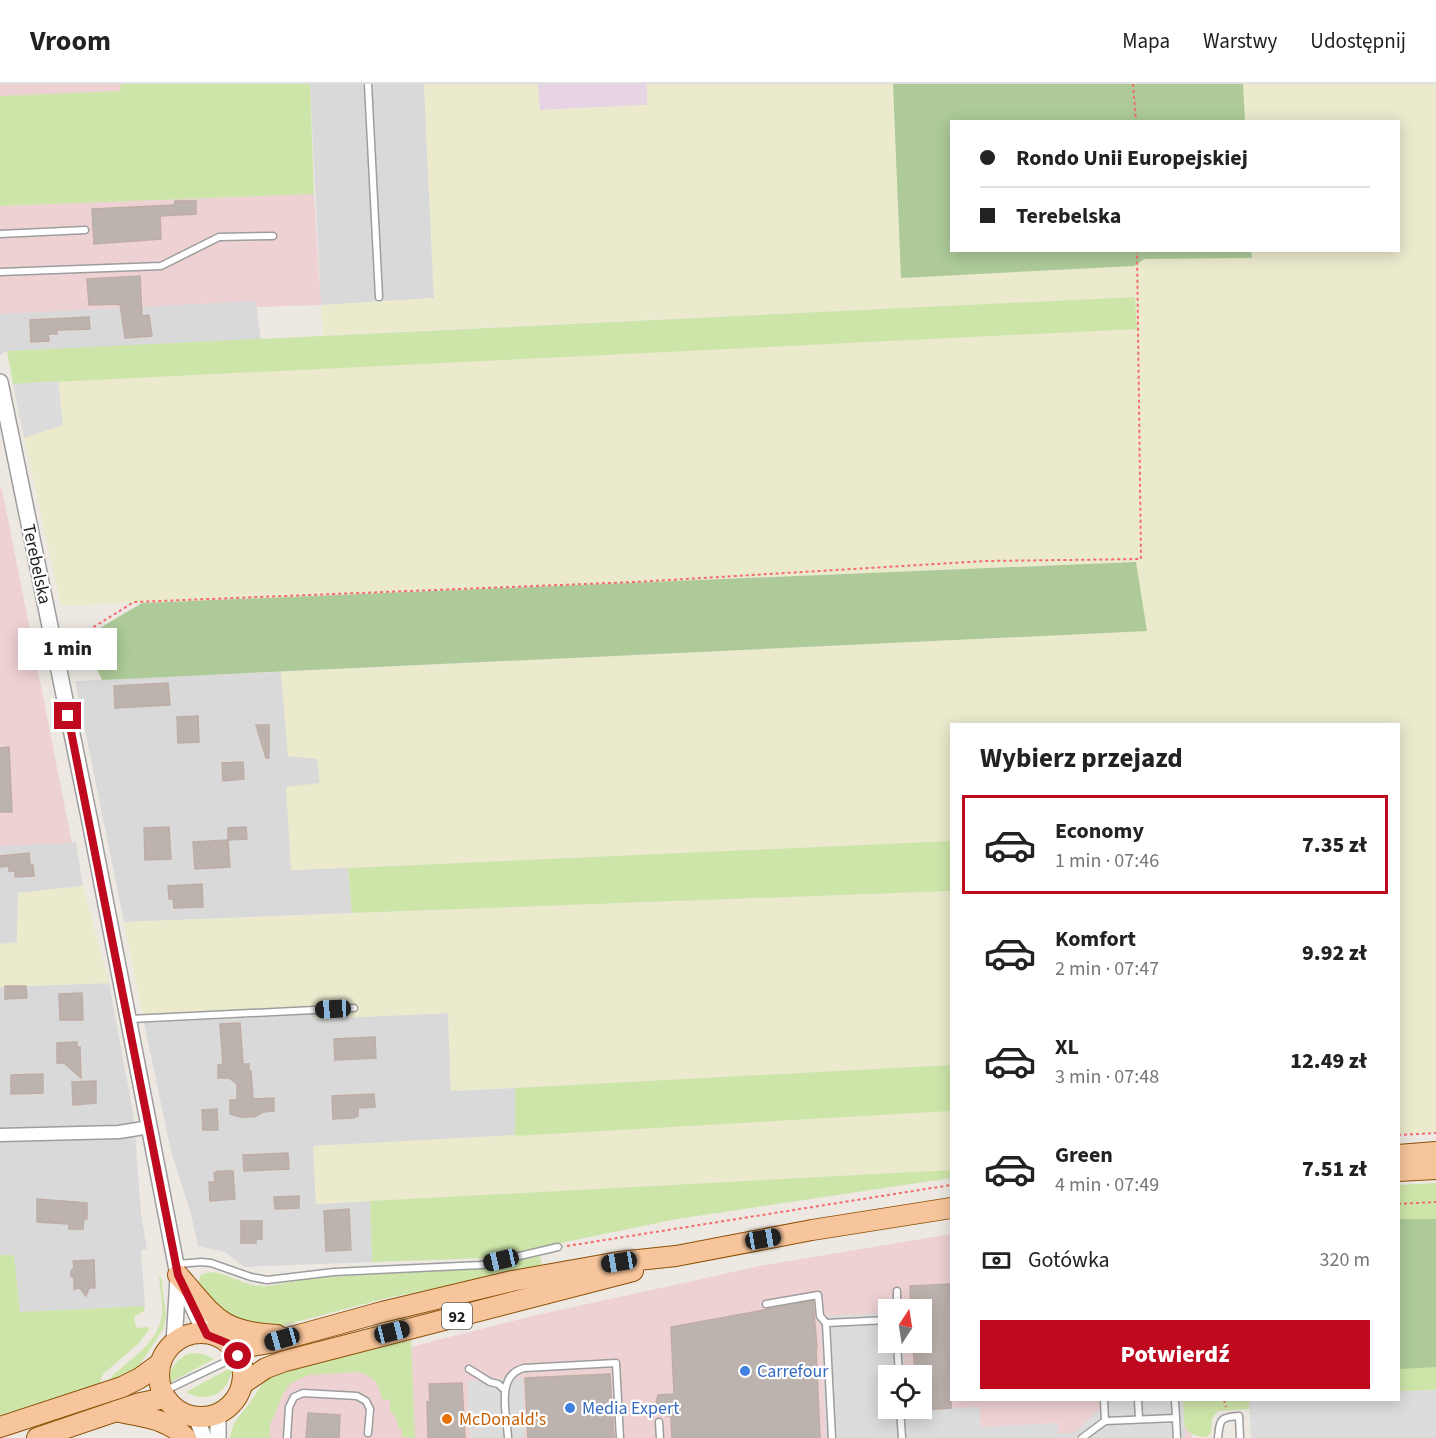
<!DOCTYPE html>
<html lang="pl">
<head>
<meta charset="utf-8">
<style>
  :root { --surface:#fff; --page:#f2f2f2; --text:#222; --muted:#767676; --line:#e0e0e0; --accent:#be091e }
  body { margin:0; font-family:"Source Sans 3",sans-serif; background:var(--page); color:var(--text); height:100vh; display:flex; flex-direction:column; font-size:22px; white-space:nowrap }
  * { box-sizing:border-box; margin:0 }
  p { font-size:20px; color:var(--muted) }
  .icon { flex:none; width:33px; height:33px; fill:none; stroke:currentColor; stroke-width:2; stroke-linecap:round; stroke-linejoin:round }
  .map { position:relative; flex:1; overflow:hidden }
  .side { position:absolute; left:950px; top:639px; width:450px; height:678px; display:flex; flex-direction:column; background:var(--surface); border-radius:0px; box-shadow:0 3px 15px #0003 }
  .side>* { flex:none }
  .guide { position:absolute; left:950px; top:36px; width:450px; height:132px; border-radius:0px; box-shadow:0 3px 15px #0003; display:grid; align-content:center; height:132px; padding:0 30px; background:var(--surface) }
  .needle { width:39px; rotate:12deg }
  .fabs { position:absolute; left:878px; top:1215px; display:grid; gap:12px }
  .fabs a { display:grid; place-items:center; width:54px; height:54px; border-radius:0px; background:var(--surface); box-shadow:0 3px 15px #0003; font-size:30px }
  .end { position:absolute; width:27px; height:27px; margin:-14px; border:8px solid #be091e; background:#fff; box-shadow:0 0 0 3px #fff }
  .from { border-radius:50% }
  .bubble { position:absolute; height:42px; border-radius:0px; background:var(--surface); box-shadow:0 3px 15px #0003; font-size:20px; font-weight:800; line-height:42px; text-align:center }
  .car { position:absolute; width:18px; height:36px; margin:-18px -9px; border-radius:8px; box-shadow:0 0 4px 2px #0007; background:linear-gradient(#222 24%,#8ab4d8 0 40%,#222 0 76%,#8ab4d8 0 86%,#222 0) }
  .guide b { display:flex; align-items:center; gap:21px; height:57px; font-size:22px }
  .guide b+b { border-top:2px solid var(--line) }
  .guide i { width:15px; height:15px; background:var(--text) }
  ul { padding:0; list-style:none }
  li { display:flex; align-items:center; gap:18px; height:99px; margin:0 12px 9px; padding:0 18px; border:3px solid transparent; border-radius:0px }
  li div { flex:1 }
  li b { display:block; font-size:22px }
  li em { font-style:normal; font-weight:800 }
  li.active { border-color:var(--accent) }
  li>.icon { width:54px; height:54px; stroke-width:1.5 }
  h2 { padding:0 30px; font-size:27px; line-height:72px }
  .pay { display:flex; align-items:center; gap:15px; height:66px; padding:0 30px; font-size:22px }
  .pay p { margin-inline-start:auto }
  .primary-button { display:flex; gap:12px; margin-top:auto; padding:12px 30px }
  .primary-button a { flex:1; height:69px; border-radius:0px; background:var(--accent); color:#fff; font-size:24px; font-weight:800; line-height:69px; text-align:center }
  header { display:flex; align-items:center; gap:36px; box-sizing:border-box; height:84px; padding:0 30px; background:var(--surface); border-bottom:2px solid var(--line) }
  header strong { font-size:28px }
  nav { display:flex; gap:33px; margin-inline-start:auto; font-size:21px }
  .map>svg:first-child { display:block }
</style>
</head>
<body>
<header>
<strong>Vroom</strong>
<nav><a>Mapa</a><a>Warstwy</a><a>Udostępnij</a></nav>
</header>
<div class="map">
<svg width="1436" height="1354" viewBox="0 0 1436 1354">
  <rect width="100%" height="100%" fill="#ede8e2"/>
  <!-- residential -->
  <g fill="#dad9d9">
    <polygon points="310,0 424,0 434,214 321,221"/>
    <polygon points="256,217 261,258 7,267 0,271 0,230"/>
    <polygon points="281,588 288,672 317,674 320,699 291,786 348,784 352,829 124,838 75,597"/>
    <polygon points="76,758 83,802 18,809 17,859 0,860 0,762"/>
    <polygon points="109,899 134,1034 141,1130 147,1165 141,1166 145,1222 20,1228 14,1171 0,1171 0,903"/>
    <polygon points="448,929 451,1007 515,1004 515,1052 314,1062 316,1120 370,1117 372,1178 244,1183 225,1168 198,1162 191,1130 171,1067 144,939 315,930 316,935"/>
  </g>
  <!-- commercial -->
  <g fill="#edd1d3" fill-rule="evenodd">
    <polygon points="0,0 121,0 121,7 0,12"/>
    <polygon points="314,110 321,221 257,223 255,217 0,230 0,122"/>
    <polygon points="0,405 2,405 72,759 0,762"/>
    <path d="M951,1150V1316H1190L1192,1354H242L283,1295L541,1230L688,1198L759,1182ZM888,1226H921V1258H888ZM888,1292H921V1324H888Z"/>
  </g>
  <!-- industrial -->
  <polygon fill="#e6d4e4" points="538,0 647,0 647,21 539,26"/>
  <!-- farmland -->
  <g fill="#ebeacd">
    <polygon points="424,0 538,0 540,26 647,21 647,0 893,0 902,194 1133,182 1143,175 1251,174 1251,167 1398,166 1398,38 1245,37 1243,0 1436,0 1436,1048 1398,1050 1398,640 951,640 951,757 291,786 286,703 320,699 317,675 288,672 281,588 1147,547 1135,478 61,522 24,354 63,341 58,297 1137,245 1135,213 323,251 321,221 434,214"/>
    <polygon points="83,802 109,899 0,903 0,860 17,858 18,809"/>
    <polygon points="951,807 951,981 451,1007 448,929 315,935 314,930 144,939 124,838"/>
    <polygon points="951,1027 951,1086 316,1120 313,1062"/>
  </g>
  <!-- grass -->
  <g fill="#cee5a9">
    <polygon points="121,0 310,0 314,110 0,122 0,12 120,7"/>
    <polygon points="1135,213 1137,245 13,300 7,267"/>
    <polygon points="951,757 951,807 352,829 348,784"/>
    <polygon points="951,981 951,1027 515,1052 515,1004"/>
    <polygon points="951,1086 951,1094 677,1135 488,1174 372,1178 370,1117"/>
    <polygon points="1436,1099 1436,1306 1398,1308 1398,1101"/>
    <polygon points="0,1171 14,1171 20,1228 145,1222 144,1227 134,1233 136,1244 148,1243 149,1246 138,1260 104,1289 101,1294 100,1302 0,1339"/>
    <path d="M540,1172L543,1186L491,1197L442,1203L387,1214L284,1241L259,1244L221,1229L202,1207L199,1198L200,1192C218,1179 242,1205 262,1201L263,1203L311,1194L484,1184Z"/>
    <path d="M159,1193H161L166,1232L163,1245L135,1288L110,1300V1296L113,1291C132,1274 159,1258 162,1230C163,1218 160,1205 159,1193Z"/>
    <path d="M411,1251L415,1354L402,1353V1345L398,1344L396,1334L390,1327V1316L381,1315C381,1300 372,1291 358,1288L309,1291L291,1299L284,1308L270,1341V1354H230C232,1339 240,1331 249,1320C258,1307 261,1299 273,1288Z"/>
    <path d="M191,1269L203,1270L214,1275L167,1300C169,1284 177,1274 191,1269Z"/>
    <path d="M232,1283C231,1308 207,1321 186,1308Z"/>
    <path d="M1183,1316H1256L1250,1325L1218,1327L1212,1334L1211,1349L1207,1353C1180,1352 1184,1337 1183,1316Z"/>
  </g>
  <!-- forest -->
  <g fill="#adca98">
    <polygon points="893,0 1243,0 1245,37 951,38 951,166 1251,166 1252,174 1144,175 1134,182 901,194"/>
    <polygon points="1136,478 1147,547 102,596 83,554 142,519"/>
    <polygon points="1398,1135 1436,1135 1436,1283 1398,1285"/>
  </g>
  <!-- parking -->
  <g fill="#dcdcdc">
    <polygon points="58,297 63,341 24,354 13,300"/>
    <polygon points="888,1229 888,1258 904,1259 905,1291 888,1292 888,1324 907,1326 980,1323 981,1343 1058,1339 1058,1350 1076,1348 1101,1323 1101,1317 1183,1316 1185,1354 826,1354 821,1232"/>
    <polygon points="523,1294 525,1354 470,1354 467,1297"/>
    <polygon points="1436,1306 1436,1354 1251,1354 1249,1316 1398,1316 1398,1307"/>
  </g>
  <!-- building -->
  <g fill="#bdb3ae" stroke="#beada5" stroke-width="1.5">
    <polygon points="175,117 196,117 196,130 160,132 161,155 94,160 92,125 174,121"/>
    <polygon points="140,192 142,232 149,231 152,252 125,254 120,220 89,221 87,195"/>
    <polygon points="89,233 90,245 57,246 57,250 48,250 49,257 31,258 30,236"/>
    <polygon points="168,599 170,621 115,624 114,602"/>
    <polygon points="198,632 199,658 178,659 177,633"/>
    <polygon points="256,641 269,641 269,674 266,674"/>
    <polygon points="9,663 12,728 0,728 0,664"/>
    <polygon points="243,678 244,695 223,697 222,679"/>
    <polygon points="169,743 171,775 145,776 144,744"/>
    <polygon points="246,743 247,755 228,756 228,744"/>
    <polygon points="228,756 230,783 195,785 193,758"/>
    <polygon points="29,769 30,781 33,781 34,792 15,793 15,787 9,787 9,782 0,783 0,772"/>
    <polygon points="202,800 203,823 174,824 173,815 169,815 168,802"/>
    <polygon points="5,902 26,902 27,914 5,915"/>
    <polygon points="82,909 83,936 60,936 59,910"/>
    <polygon points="240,939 243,980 249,980 249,987 251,987 253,1015 274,1014 274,1027 263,1028 254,1033 240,1033 230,1030 230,1016 237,1016 237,1000 229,994 218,994 218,981 223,981 220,940"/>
    <polygon points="375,953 376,974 335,976 334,955"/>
    <polygon points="77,958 77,963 80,963 81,994 64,979 57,979 57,959"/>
    <polygon points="43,990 43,1009 11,1010 11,991"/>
    <polygon points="96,997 96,1019 73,1021 72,998"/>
    <polygon points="374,1010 375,1023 358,1024 358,1032 354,1034 333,1035 332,1012"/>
    <polygon points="217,1025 218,1046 203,1046 202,1026"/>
    <polygon points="288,1069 289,1085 244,1087 243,1071"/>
    <polygon points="218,1087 233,1087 235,1115 210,1117 209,1098 215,1098 214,1089"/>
    <polygon points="299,1112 299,1124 275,1125 274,1113"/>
    <polygon points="37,1115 87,1119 87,1135 84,1134 83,1145 69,1145 69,1140 37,1138"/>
    <polygon points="349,1125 351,1166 326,1167 324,1127"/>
    <polygon points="241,1137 262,1137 262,1155 256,1155 256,1159 241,1159"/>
    <polygon points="94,1176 95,1204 89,1204 86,1212 80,1204 74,1205 74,1194 71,1192 71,1187 74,1184 73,1177"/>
    <polygon points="951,1200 951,1324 921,1326 921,1292 915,1292 913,1258 921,1258 921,1226 911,1226 910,1202"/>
    <polygon points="813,1217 817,1264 816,1264 820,1354 672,1354 671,1333 663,1331 664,1326 655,1323 658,1311 674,1310 671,1243"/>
    <polygon points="610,1290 614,1354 528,1354 525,1294"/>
    <polygon points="462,1299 465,1354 428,1354 427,1318 430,1318 429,1300"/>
    <polygon points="308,1329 340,1331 339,1354 306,1354"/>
  </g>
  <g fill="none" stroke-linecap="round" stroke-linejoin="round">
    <!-- service casing -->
    <g stroke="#9d9d9d" stroke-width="9">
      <g id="service">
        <polyline points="368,0 379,213"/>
        <polyline points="0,150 85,146"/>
        <polyline points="0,188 161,182 219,153 273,152"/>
        <polyline points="130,935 354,924"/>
        <polyline points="178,1180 201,1178 211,1179 251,1193 267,1196 334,1188 481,1181 558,1163"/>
        <polyline points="897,1207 897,1226"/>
        <polyline points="766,1220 818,1211 820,1232 826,1239 832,1354"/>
        <polyline points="826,1239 888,1236"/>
        <polyline points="897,1258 899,1292"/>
        <polyline points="469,1285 490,1298 498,1300 505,1306"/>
        <polyline points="162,1308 238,1272"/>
        <polyline points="1104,1316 1105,1337"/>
        <polyline points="1138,1316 1139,1335"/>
        <polyline points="1175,1316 1176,1334"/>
        <polyline points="900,1324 902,1354"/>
        <polyline points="659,1338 660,1354"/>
        <polyline points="287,1354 289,1323 294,1313 303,1309 357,1312 366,1317 370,1325 368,1349"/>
        <path d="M508,1354C507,1331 495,1291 524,1284L616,1279L620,1354"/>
        <polyline points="1082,1354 1105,1337 1176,1334 1177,1354"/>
        <path d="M1218,1354C1220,1336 1219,1333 1239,1332L1240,1354"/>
      </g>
    </g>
    <!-- minor casing -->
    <g stroke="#9d9d9d" stroke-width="15">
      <polyline id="minor" points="0,1051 119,1048 150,1043"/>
    </g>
    <!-- tertiary casing -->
    <g stroke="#9d9d9d" stroke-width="18">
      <g id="tertiary">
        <polyline points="0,298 89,733 178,1191 206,1251"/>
        <polyline points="174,1259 178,1194"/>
        <polyline points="218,1329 218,1354"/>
        <polyline points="196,1332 204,1354"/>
      </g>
    </g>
    <!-- primary casing -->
    <g stroke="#8d5107" stroke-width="22">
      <g id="primary">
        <polyline points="1398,1071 1436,1068"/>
        <polyline points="1398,1087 1436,1085"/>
        <path d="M178,1191C214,1231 218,1248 277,1251"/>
        <circle cx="201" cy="1291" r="42"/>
        <polyline points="233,1265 270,1259 382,1228 512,1197 619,1178 676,1172 812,1146 951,1124"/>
        <polyline points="242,1300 266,1284 285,1277 633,1187"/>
        <path d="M117,1327C144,1334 165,1333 186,1354"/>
        <polyline points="0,1343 122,1303 140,1294 159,1280"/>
        <polyline points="37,1354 140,1319 165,1314"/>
      </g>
    </g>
    <!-- path -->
    <g stroke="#f36c6e" stroke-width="2" stroke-dasharray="3 3" stroke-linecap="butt">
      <polyline points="1133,0 1136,38"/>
      <polyline points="68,559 134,518 635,498 986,477 1141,475 1137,166"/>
      <polyline points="1398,1051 1436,1049"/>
      <polyline points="1398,1120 1436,1118"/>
      <polyline points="567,1162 951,1101"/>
      <polyline points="1224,1316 1226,1323"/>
    </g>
    <!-- service -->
    <use href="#service" stroke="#fff" stroke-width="6"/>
    <!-- minor -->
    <use href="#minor" stroke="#fff" stroke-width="12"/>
    <!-- tertiary -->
    <use href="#tertiary" stroke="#fff" stroke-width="15"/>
    <!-- primary -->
    <use href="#primary" stroke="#f7c59c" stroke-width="20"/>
  </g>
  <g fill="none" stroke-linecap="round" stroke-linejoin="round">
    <!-- route -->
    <polyline stroke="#be091e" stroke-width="8" points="68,632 178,1191 207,1251 227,1259 238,1272"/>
  </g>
  <!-- markers -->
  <g fill="#3f7fe0" stroke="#fff" stroke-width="2">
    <circle cx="745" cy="1287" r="6"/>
    <circle cx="570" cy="1324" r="6"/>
  </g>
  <circle fill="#e8710a" stroke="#fff" stroke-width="2" cx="447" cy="1335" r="6"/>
  <g text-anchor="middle" stroke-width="4.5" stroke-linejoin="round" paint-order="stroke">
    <!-- shield labels -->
    <rect fill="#fff" stroke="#606060" stroke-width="1.5" x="442" y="1219" width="30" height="26" rx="4.5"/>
    <g font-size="16" font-weight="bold" fill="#1c1c1c">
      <text x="457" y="1238">92</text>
    </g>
    <!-- street labels -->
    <g font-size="18" fill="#1c1c1c" stroke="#fff">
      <text transform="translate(37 480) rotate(78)" y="6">Terebelska</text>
    </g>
    <!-- shop labels -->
    <g font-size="18" fill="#366cbe" stroke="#fff" text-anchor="start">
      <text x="757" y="1293">Carrefour</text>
      <text x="582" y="1330">Media Expert</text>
    </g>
    <!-- food labels -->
    <g font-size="18" fill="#c56008" stroke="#fff" text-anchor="start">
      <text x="459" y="1341">McDonald's</text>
    </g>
  </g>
</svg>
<div class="fabs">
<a><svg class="needle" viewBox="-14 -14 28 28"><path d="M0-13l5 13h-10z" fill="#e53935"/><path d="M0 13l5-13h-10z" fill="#767676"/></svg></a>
<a><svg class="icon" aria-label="locate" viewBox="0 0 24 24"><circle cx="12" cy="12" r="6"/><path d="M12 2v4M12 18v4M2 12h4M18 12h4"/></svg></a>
</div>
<i class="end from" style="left:238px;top:1272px"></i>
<i class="end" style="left:68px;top:632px"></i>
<div class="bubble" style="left:18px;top:544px;width:99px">1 min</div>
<i class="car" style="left:333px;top:925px;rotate:267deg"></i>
<i class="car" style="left:763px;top:1155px;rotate:80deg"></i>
<i class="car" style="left:501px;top:1176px;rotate:257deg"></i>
<i class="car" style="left:619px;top:1178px;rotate:260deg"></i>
<i class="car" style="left:392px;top:1248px;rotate:76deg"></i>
<i class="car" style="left:282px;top:1255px;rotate:254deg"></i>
<div class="guide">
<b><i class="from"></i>Rondo Unii Europejskiej</b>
<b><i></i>Terebelska</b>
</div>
<section class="side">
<h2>Wybierz przejazd</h2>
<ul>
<li class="active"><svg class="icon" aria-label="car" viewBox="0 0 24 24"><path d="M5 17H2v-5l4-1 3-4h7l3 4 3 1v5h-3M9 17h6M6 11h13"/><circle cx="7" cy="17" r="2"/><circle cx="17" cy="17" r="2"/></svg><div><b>Economy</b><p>1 min · 07:46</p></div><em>7.35 zł</em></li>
<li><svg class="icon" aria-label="car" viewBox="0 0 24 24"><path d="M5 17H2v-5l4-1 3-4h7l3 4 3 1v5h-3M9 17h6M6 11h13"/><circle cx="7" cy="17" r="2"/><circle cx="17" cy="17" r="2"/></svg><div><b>Komfort</b><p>2 min · 07:47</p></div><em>9.92 zł</em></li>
<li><svg class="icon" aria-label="car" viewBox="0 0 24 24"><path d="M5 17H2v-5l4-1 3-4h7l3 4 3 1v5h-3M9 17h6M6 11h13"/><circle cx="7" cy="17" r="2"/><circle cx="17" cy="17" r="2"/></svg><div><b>XL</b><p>3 min · 07:48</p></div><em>12.49 zł</em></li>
<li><svg class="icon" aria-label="car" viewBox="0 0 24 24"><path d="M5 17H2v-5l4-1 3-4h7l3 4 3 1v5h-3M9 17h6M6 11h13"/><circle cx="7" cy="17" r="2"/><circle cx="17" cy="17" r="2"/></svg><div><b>Green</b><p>4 min · 07:49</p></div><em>7.51 zł</em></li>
</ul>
<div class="pay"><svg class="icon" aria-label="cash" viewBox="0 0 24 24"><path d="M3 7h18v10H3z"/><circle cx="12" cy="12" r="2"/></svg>Gotówka<p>320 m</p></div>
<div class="primary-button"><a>Potwierdź</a></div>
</section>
</div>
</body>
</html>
